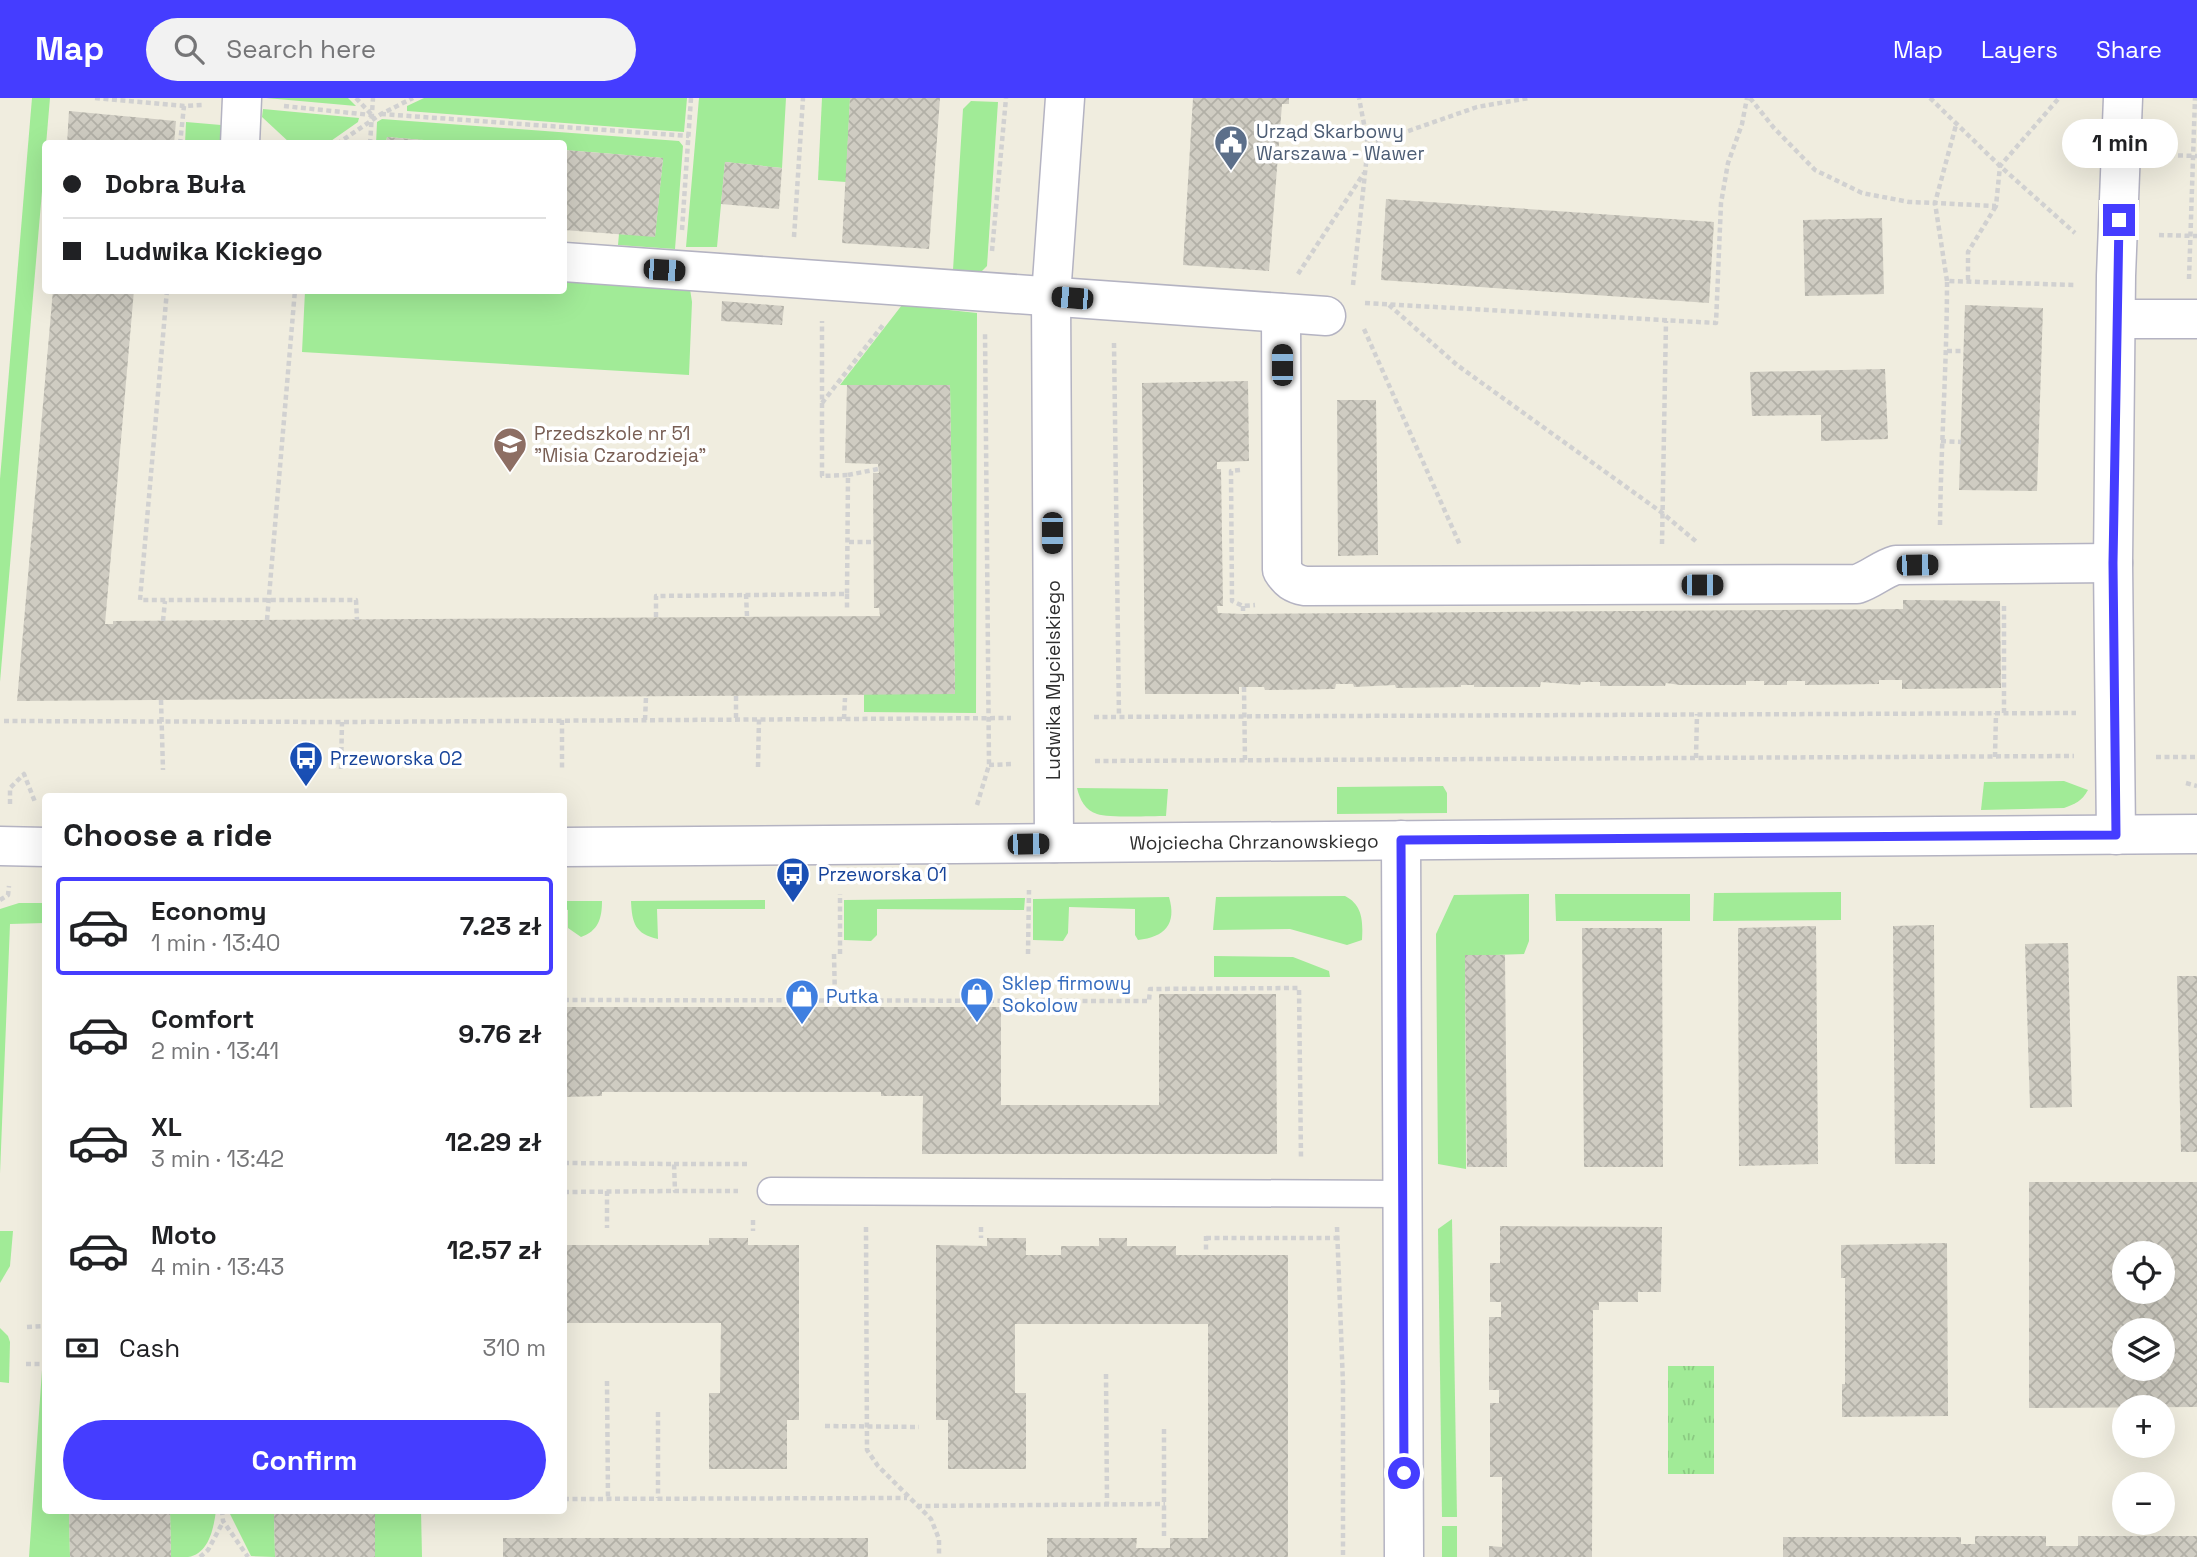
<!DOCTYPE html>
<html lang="en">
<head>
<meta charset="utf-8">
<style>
  :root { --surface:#fff; --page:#f2f2f2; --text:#202124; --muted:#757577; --line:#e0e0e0; --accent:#453dff }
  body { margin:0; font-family:"Space Grotesk",sans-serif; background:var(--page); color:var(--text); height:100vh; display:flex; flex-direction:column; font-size:26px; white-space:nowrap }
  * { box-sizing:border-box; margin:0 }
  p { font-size:23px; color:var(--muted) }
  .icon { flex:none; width:38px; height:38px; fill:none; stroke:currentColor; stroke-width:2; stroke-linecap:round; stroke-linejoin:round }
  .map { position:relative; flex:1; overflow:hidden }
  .drawer { position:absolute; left:42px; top:695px; width:525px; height:721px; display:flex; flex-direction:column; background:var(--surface); border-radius:7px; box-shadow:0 7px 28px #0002 }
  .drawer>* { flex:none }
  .top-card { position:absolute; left:42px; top:42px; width:525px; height:154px; border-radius:7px; box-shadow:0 7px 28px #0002; display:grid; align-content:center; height:154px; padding:0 21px; background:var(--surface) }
  .buttons { position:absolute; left:2112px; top:1143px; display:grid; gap:14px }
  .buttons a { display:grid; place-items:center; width:63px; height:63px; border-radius:50%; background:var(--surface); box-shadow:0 7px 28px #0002; font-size:35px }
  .end { position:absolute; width:32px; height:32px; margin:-16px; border:9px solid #453dff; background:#fff; box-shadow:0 0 0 4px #fff }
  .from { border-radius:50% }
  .bubble { position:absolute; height:49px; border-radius:24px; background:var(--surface); box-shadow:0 7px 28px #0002; font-size:23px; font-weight:800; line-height:49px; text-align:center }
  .car { position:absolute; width:21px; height:42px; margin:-21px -10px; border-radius:9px; box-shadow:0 0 5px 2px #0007; background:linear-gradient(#222 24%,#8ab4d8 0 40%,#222 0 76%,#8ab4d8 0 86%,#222 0) }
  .top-card b { display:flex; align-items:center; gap:24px; height:66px; font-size:26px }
  .top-card b+b { border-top:2px solid var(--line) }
  .top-card i { width:18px; height:18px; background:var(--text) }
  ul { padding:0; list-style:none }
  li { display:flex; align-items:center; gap:21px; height:98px; margin:0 14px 10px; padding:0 7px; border:4px solid transparent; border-radius:7px }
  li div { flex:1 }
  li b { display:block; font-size:26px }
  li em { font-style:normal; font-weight:800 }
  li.current { border-color:var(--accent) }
  li>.icon { width:63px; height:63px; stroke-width:1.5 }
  h2 { padding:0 21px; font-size:32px; line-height:84px }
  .pay { display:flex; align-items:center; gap:18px; height:77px; padding:0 21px; font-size:26px }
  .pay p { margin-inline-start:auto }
  .action { display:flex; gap:14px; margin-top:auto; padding:14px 21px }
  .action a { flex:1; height:80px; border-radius:42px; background:var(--accent); color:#fff; font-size:28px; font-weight:800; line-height:80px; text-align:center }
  header { display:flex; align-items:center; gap:42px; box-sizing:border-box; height:98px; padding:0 35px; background:var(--accent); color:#fff }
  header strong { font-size:33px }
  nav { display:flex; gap:38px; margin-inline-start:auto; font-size:24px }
  .search { width:490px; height:63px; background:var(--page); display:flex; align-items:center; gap:18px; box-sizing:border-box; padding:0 24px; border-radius:38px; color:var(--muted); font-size:26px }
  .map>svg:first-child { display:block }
</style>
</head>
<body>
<header>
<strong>Map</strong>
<div class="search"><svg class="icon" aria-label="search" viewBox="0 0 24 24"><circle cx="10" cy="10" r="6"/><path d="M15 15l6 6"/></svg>Search here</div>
<nav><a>Map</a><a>Layers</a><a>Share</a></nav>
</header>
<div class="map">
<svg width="2197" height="1459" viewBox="0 0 2197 1459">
  <defs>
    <pattern id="park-tufts" width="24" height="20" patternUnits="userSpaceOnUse" patternTransform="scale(1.75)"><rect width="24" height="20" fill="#a1eb97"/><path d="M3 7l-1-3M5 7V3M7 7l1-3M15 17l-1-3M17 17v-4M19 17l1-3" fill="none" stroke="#8bca82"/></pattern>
    <pattern id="building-cross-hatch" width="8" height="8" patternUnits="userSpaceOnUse" patternTransform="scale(1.75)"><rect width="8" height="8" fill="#cfccc2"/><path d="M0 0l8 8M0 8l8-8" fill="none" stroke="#b2b0a7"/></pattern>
  </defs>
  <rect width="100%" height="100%" fill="#f0eddf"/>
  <!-- grass -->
  <g fill="#a1eb97">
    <polygon points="32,0 50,0 0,584 0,381"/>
    <polygon points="266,0 348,0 356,8"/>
    <polygon points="424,0 687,0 684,34 407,13 407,8"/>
    <polygon points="699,0 786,0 782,70 725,64 717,149 686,149"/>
    <polygon points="822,0 850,0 846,84 818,82"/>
    <polygon points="971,3 998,4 987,168 981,174 953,172 963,11"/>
    <polygon points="263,11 359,20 358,24 328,45 290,45 262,19"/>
    <polygon points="382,21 679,43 683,48 675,151 618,147 619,136 655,138 663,60 564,52 564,46 473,46 387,39 386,45 376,46 377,24"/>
    <polygon points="186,24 221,27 224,32 223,45 185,46"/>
    <polygon points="564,174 690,191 692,204 689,277 302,254 305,193 564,192"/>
    <polygon points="902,207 977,215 976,615 864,614 864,596 955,595 950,288 840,287"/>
    <path d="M2064,683L2088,692C2082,703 2075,706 2064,710L1981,712L1984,684Z"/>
    <polygon points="1443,688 1447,695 1447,715 1337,716 1337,689"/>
    <path d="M1077,690L1168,691L1166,718C1151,718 1109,720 1097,716C1085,712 1080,702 1077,690Z"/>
    <polygon points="1841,794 1841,822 1713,823 1714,795"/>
    <polygon points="1529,796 1529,843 1524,856 1465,858 1466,1071 1438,1066 1436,836 1454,797"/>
    <polygon points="1555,796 1690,796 1690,823 1556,823"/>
    <path d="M1345,798C1363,807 1363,824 1362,842L1347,847L1290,831L1213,832L1216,799Z"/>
    <path d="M1169,799C1177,826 1165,839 1138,842L1135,837V811L1069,809L1068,835L1063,843L1033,842V801Z"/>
    <polygon points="1025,800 1024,812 877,811 877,837 871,843 844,842 844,802"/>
    <path d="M765,802V811H657L658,841C635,836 632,825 631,803Z"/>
    <path d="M564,803H602C602,821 598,833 581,839L568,830V812L564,811Z"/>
    <polygon points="19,805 45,805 45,825 10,826 0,1076 0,811"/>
    <polygon points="1214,858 1293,859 1329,873 1330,879 1214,879"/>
    <polygon points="1452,1121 1457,1419 1442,1419 1438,1131"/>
    <polygon points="0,1133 13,1133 10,1168 0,1185"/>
    <polygon points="0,1230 8,1238 10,1244 9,1285 0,1284"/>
    <polygon points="42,1272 45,1272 46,1412 69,1412 70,1459 29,1459"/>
    <path d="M170,1412H216C214,1429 209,1456 188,1459C183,1459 176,1459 171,1459Z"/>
    <polygon points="228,1412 274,1412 275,1459 251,1458"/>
    <polygon points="375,1412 421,1412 422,1459 375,1459"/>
    <rect x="1442" y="1428" width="15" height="31"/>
  </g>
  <!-- park -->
  <rect fill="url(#park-tufts)" x="1668" y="1268" width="46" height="108"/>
  <!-- building -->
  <g fill="url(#building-cross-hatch)" fill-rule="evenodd">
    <polygon points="850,0 940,0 929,151 842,145"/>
    <polygon points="1193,0 1289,0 1289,6 1282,6 1269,173 1183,167"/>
    <polygon points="69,13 176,23 174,46 67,46"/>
    <polygon points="387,39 446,44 446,46 386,46"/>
    <polygon points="564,52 663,60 655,139 564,132"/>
    <polygon points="725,64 782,70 779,111 721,106"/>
    <polygon points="1386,101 1714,124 1709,205 1381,182"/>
    <polygon points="1882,120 1884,196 1805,198 1803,122"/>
    <polygon points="53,192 134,192 105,526 113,526 113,523 880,518 879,510 874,510 873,375 879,375 878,366 845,365 847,287 950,287 955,596 17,603"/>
    <polygon points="722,203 784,208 782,227 721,223"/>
    <polygon points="1965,207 2043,210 2037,393 1959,392"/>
    <polygon points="1885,271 1888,341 1821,343 1821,317 1752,318 1750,274"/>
    <polygon points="1248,283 1249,363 1217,364 1217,371 1221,371 1223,508 1217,508 1218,515 1243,516 1903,511 1903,502 2000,503 2001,590 1902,591 1902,582 1879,582 1879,586 1805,587 1805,583 1787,583 1787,587 1764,587 1764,583 1746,583 1746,587 1680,587 1666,585 1665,588 1600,588 1600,584 1581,584 1580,587 1541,584 1540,589 1474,589 1474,587 1461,587 1461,589 1396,590 1395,587 1354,589 1353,586 1336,586 1335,591 1265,592 1264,589 1239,589 1239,596 1145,596 1142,285"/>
    <polygon points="1337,302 1376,302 1378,457 1338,458"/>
    <polygon points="1934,827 1935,1066 1895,1066 1893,828"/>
    <polygon points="1816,828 1818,1066 1739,1068 1738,830"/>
    <polygon points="1582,830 1662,830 1663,1069 1584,1069"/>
    <polygon points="2068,845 2072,1009 2030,1010 2025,846"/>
    <polygon points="1465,857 1505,857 1507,1069 1467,1069"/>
    <polygon points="2177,878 2197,878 2197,1054 2181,1054"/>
    <polygon points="1159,896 1276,896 1277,1056 922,1056 923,998 881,998 881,994 602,994 602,998 564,999 564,909 1001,909 1001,1007 1159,1007"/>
    <path d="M2029,1084H2197V1309L2029,1310ZM2124,1155H2163V1194H2124ZM2124,1232H2163V1270H2124Z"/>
    <polygon points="1500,1128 1662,1129 1661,1194 1638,1194 1638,1204 1599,1204 1599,1212 1593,1212 1592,1459 1489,1459 1489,1448 1502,1449 1502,1379 1490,1379 1490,1305 1499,1305 1499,1292 1489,1292 1489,1219 1501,1219 1501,1204 1490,1204 1490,1165 1500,1165"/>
    <polygon points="709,1140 748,1140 748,1147 799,1147 799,1322 787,1322 787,1371 709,1371 709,1295 720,1295 721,1225 564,1225 564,1147 709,1147"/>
    <polygon points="987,1140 1026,1140 1026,1157 1061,1157 1061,1148 1099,1148 1099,1140 1127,1140 1127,1148 1176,1148 1176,1157 1288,1157 1288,1459 1047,1459 1047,1440 1137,1440 1136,1450 1170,1450 1170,1440 1208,1440 1208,1226 1015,1226 1015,1295 1026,1295 1026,1371 948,1371 948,1322 936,1322 936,1147 987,1148"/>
    <polygon points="1947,1145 1948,1318 1842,1319 1842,1286 1845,1286 1845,1180 1841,1180 1841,1147"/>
    <polygon points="69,1412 170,1412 171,1459 70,1459"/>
    <polygon points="274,1412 375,1412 375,1459 275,1459"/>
    <polygon points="1975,1438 2046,1438 2046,1448 2078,1448 2078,1438 2197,1438 2197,1459 1783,1459 1783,1439 1961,1439 1961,1446 1975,1446"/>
    <rect x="503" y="1440" width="365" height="19"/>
  </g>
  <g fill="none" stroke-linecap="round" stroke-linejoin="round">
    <!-- service casing -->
    <g stroke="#b4b3c2" stroke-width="29">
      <polyline id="service" points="771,1093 1402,1096"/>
    </g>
    <!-- minor casing -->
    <g stroke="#b4b3c2" stroke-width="41">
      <g id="minor">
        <polyline points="240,46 242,0"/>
        <polyline points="564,164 1326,218"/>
        <path d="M1281,215L1282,472C1288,482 1294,486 1305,488L1857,486C1872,481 1882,471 1896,467L2113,465"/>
        <polyline points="2116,221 2197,221"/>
        <polyline points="2116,737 2113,465 2116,178 2123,0"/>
        <polyline points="1401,742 1404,1459"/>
        <polyline points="1054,745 1051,198 1065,0"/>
        <polyline points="0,748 46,749"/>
        <path id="s1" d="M564,749L2197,736"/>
      </g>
    </g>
    <!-- path -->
    <g stroke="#d1d1d1" stroke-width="4.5" stroke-dasharray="5 3.5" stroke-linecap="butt">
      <polyline points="95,0 184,8 202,7"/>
      <polyline points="356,0 371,16"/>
      <polyline points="1750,0 1774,30 1815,72 1862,95 1909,104 1935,105 1956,27"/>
      <polyline points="1930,0 2000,68 2075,135"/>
      <polyline points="284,8 371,17"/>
      <polyline points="381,16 689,38"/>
      <polyline points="180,46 184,8"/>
      <polyline points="337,46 381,16 413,0"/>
      <polyline points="370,46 373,0"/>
      <polyline points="1368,47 1477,9 1529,0"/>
      <polyline points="2161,57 2197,58"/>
      <polyline points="682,132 691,0"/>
      <polyline points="2159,137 2197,138"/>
      <polyline points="794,139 803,0"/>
      <polyline points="992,153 1006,0"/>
      <polyline points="1298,176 1364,75"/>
      <polyline points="2189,181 2195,0"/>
      <polyline points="1968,182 1968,154 1996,108"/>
      <polyline points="1947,183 1935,105 1996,108 2000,68 2059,0"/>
      <polyline points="1353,187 1368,47 1359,0"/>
      <polyline points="167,192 140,502 356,502 357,522"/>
      <polyline points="1365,205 1716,225 1721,105 1728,65 1742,26 1747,0"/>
      <polyline points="1389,207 1457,267 1661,414 1698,445"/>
      <polyline points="1364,231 1460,447"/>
      <polyline points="1114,245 1119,619"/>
      <polyline points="1947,253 1964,253"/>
      <polyline points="822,305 883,227"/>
      <polyline points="1941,343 1961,344"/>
      <polyline points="1240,372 1231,373 1232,503 1243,508 1255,507"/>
      <polyline points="848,377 878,371"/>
      <path d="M1940,427C1941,345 1947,264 1947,183L2076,187"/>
      <polyline points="849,444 874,444"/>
      <polyline points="1662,446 1666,223"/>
      <polyline points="746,496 747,518"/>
      <polyline points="847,496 847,513"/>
      <polyline points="1243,508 1243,516"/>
      <polyline points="2004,508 2004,615"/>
      <polyline points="656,519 656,498 847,496 848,377 822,378 822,223"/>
      <polyline points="267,522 295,192"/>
      <polyline points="163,523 165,503"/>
      <polyline points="1244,589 1245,664"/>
      <polyline points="736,598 736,621"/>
      <polyline points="161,602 163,672"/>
      <polyline points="1094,619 2076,615"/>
      <polyline points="844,621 845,600"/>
      <polyline points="562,622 562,670"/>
      <polyline points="645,622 646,599"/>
      <polyline points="4,623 342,624 1011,620"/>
      <polyline points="1995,659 1996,615"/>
      <polyline points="2156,659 2197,659"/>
      <polyline points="1696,660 1697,616"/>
      <polyline points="1095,663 2074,658"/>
      <polyline points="989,667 1013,666"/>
      <polyline points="758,669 759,621"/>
      <polyline points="341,671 342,624"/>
      <polyline points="2186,685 2197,688"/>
      <polyline points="10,706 10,690 24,676 35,704"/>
      <polyline points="977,707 989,667 985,234"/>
      <polyline points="0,802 8,797 9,788"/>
      <polyline points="834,856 835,902"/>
      <polyline points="840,856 840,796"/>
      <polyline points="1028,856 1029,792"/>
      <polyline points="564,902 1149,903 1150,891 1299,890 1301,1060"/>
      <polyline points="564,1065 674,1066 675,1093 738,1093"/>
      <polyline points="674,1066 750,1066"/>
      <polyline points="607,1093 607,1130"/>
      <polyline points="564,1094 675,1093"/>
      <polyline points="753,1122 753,1133"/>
      <polyline points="866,1129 867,1352 878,1368 931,1421 939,1441 939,1459"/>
      <polyline points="981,1129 981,1140"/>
      <polyline points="1337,1129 1343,1286 1343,1459"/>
      <polyline points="1206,1138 1206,1153"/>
      <polyline points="1206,1140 1338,1140"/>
      <polyline points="27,1229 46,1228"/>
      <polyline points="26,1266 46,1266"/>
      <polyline points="1106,1276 1107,1406"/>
      <polyline points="607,1283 608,1401"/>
      <polyline points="658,1314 658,1400"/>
      <polyline points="825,1328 919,1329"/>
      <polyline points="1164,1331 1164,1439"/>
      <polyline points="564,1401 907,1400"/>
      <polyline points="917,1408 1165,1406"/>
      <polyline points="222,1412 223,1423 248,1459"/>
      <polyline points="200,1459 208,1452 223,1424"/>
    </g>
    <!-- service -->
    <use href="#service" stroke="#fff" stroke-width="26"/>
    <!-- minor -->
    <use href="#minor" stroke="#fff" stroke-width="38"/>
  </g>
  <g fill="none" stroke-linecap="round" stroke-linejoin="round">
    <!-- route -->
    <polyline stroke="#453dff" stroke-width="9" points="1404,1375 1401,742 2116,737 2113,465 2119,122"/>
  </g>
  <!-- icons -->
  <defs>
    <g id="civic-pin" transform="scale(1.75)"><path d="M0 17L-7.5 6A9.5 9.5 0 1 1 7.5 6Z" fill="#5c6f8a" stroke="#fff"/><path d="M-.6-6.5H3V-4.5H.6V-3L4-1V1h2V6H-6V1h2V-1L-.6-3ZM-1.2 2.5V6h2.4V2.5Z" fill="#fff"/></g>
    <g id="school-pin" transform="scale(1.75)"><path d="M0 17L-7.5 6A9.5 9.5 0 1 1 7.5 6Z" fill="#8d6e63" stroke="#fff"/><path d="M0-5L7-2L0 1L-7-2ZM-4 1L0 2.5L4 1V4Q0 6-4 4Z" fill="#fff"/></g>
    <g id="bus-pin" transform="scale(1.75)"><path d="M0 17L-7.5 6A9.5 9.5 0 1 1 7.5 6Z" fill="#1a4fb4" stroke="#fff"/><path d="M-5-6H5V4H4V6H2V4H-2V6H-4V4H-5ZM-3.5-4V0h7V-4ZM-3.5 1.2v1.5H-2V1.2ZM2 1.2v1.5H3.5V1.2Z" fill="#fff"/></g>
    <g id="shop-pin" transform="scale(1.75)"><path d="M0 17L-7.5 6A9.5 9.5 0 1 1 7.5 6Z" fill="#3f7fe0" stroke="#fff"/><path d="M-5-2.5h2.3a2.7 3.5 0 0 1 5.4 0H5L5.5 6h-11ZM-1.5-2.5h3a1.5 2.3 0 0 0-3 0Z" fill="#fff"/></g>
  </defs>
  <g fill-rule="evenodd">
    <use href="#civic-pin" x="1231" y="44"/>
    <use href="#school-pin" x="510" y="346"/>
    <use href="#bus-pin" x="306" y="660"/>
    <use href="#bus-pin" x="793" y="776"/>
    <use href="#shop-pin" x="977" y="896"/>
    <use href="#shop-pin" x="802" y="898"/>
  </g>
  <g text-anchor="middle" stroke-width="7" stroke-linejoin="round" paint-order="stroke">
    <!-- service labels -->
    <g font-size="19" fill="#4e5e75" stroke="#fff" text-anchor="start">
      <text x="1256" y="40">Urząd Skarbowy<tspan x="1256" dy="22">Warszawa - Wawer</tspan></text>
    </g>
    <!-- education labels -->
    <g font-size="19" fill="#785e54" stroke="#fff" text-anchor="start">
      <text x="534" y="342">Przedszkole nr 51<tspan x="534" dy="22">"Misia Czarodzieja"</tspan></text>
    </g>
    <!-- street labels -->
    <g font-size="19" fill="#2e2e2e" stroke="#fff">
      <text transform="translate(1053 582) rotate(-90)" y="7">Ludwika Mycielskiego</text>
      <text dy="7" stroke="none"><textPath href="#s1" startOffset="690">Wojciecha Chrzanowskiego</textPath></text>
    </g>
    <!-- transit labels -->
    <g font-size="19" fill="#164399" stroke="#fff" text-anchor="start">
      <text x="330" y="667">Przeworska 02</text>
      <text x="818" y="783">Przeworska 01</text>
    </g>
    <!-- shop labels -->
    <g font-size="19" fill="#366cbe" stroke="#fff" text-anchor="start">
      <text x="1002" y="892">Sklep firmowy<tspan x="1002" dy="22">Sokolow</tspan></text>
      <text x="826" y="905">Putka</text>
    </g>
  </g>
</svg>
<div class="buttons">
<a><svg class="icon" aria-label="locate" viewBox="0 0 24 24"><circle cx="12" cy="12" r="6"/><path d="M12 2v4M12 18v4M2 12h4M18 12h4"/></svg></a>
<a><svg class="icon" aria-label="layers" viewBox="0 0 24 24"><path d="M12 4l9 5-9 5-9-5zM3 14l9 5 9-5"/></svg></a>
<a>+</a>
<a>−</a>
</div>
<i class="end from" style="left:1404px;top:1375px"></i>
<i class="end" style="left:2119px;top:122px"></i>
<div class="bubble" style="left:2062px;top:21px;width:116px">1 min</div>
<i class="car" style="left:664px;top:172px;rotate:94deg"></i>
<i class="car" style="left:1072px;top:200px;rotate:275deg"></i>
<i class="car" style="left:1282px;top:267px;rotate:0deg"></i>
<i class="car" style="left:1052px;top:435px;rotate:180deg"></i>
<i class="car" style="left:1917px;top:467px;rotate:89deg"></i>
<i class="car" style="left:1702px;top:487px;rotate:90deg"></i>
<i class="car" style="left:1028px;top:746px;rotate:89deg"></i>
<div class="top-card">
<b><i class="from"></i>Dobra Buła</b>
<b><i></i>Ludwika Kickiego</b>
</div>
<section class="drawer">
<h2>Choose a ride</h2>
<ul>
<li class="current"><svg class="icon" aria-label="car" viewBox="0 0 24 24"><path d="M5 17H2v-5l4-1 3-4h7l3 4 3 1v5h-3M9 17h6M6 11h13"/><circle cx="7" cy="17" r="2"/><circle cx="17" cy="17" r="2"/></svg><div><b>Economy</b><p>1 min · 13:40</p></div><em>7.23 zł</em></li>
<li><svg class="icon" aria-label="car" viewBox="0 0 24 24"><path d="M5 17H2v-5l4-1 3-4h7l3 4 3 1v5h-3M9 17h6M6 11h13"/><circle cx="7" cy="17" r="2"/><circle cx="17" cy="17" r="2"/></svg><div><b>Comfort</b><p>2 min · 13:41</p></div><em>9.76 zł</em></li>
<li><svg class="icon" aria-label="car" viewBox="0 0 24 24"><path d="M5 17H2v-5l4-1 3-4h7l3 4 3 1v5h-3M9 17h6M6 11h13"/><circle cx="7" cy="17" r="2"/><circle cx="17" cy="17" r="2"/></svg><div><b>XL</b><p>3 min · 13:42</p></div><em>12.29 zł</em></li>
<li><svg class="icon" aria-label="car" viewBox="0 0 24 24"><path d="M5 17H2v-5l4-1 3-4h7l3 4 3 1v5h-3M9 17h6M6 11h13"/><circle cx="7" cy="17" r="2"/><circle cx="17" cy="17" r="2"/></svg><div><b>Moto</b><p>4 min · 13:43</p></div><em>12.57 zł</em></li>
</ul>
<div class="pay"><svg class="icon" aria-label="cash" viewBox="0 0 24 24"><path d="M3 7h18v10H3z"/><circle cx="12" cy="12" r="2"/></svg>Cash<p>310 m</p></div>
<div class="action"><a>Confirm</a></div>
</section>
</div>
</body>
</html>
